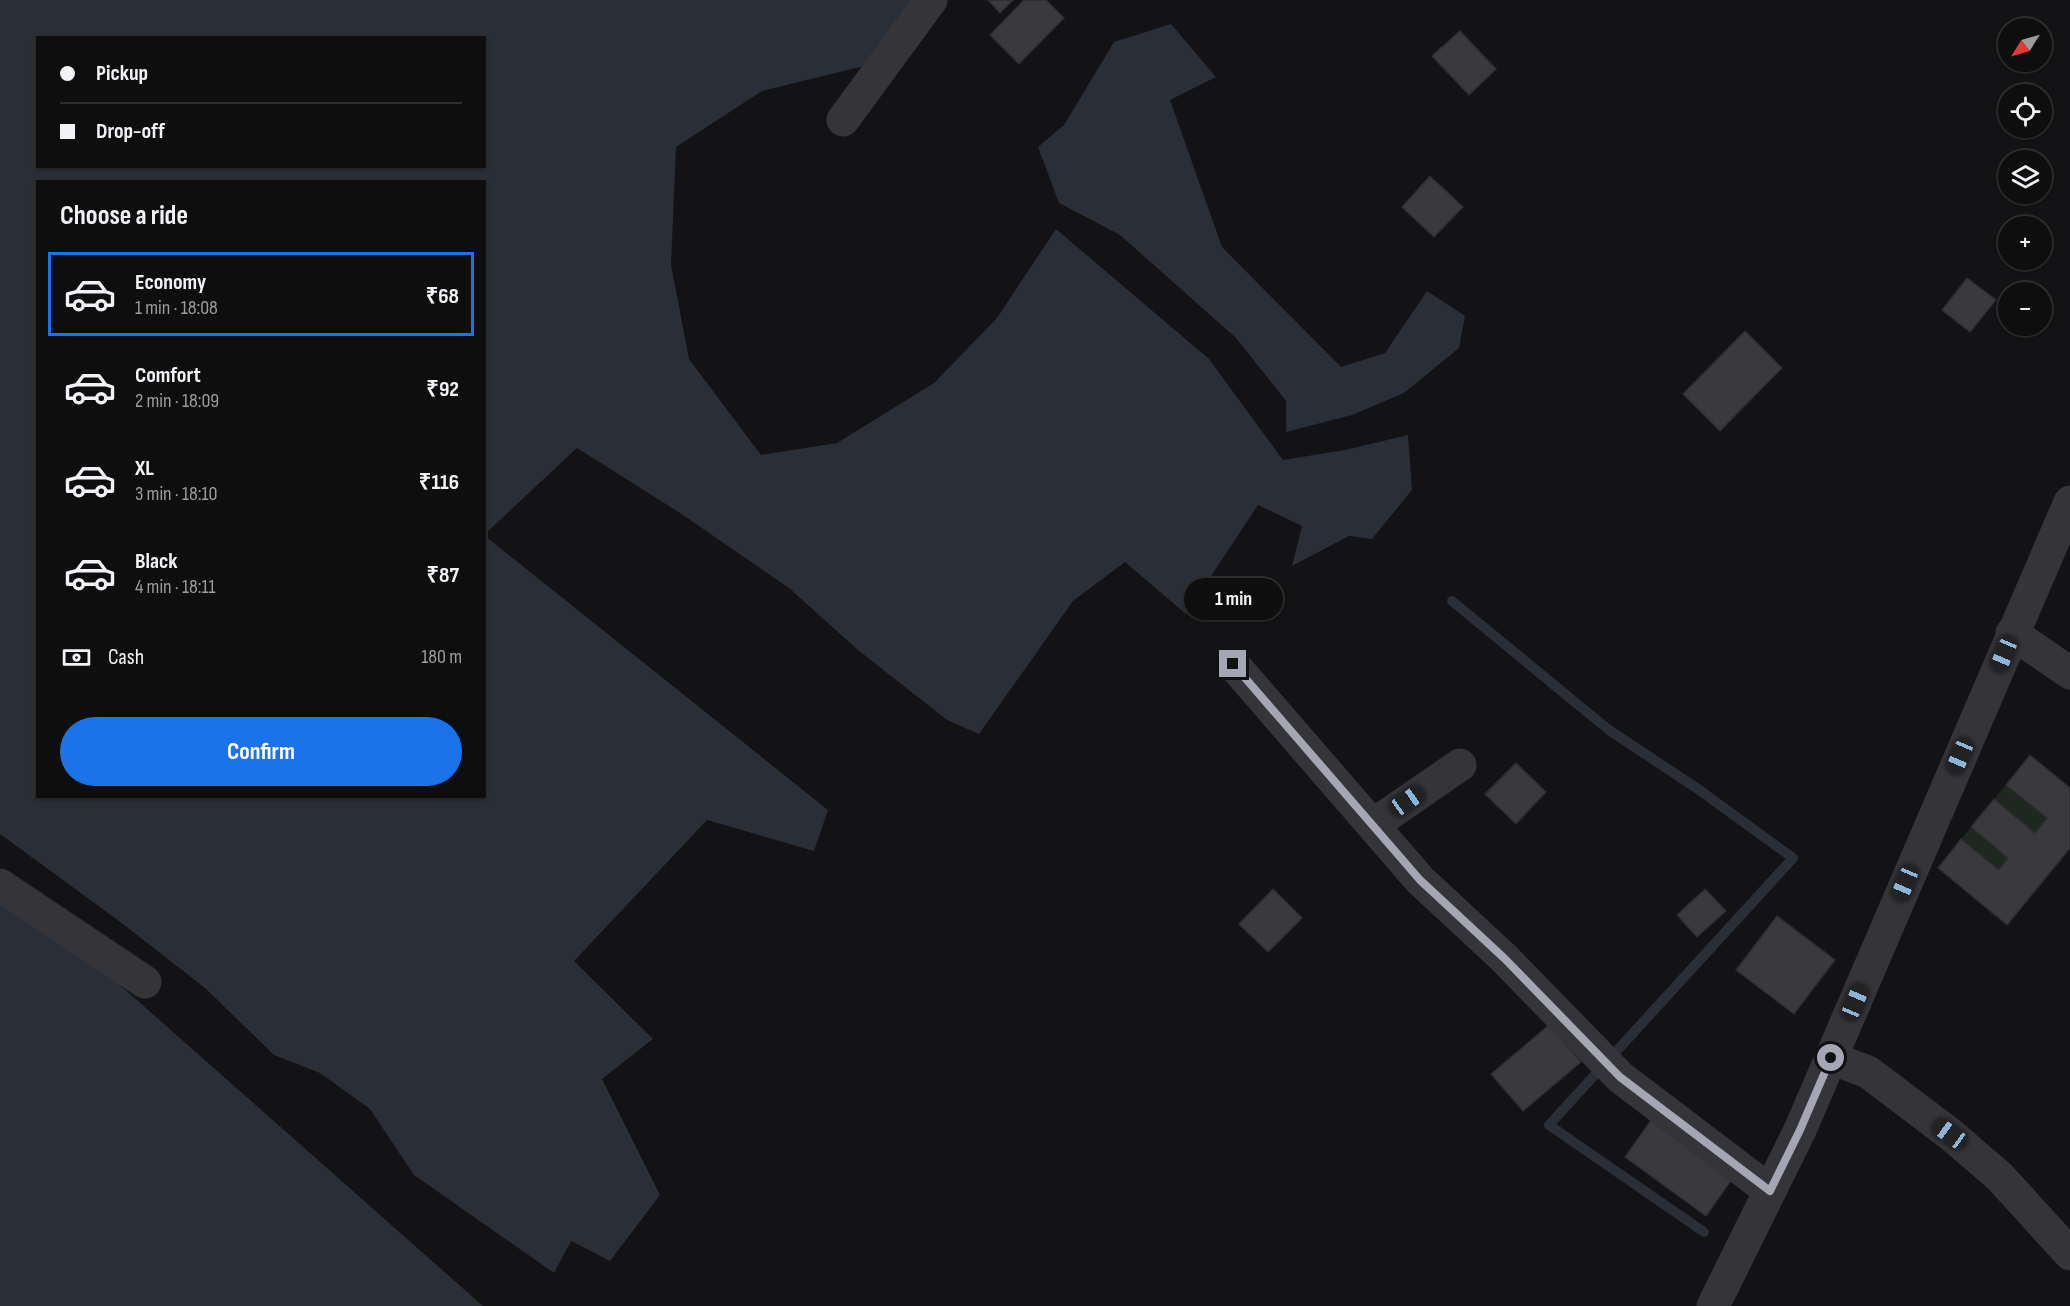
<!DOCTYPE html>
<html lang="en">
<head>
<meta charset="utf-8">
<style>
  :root { --surface:#0e0e0f; --page:#171718; --text:#f1f3f6; --muted:#9b9c9e; --line:#2e2e2f; --accent:#1a73e8 }
  body { margin:0; font-family:"Sofia Sans Condensed",sans-serif; background:var(--page); color:var(--text); height:100vh; display:flex; flex-direction:column; font-size:22px; white-space:nowrap }
  * { box-sizing:border-box; margin:0 }
  p { font-size:20px; color:var(--muted) }
  .icon { flex:none; width:33px; height:33px; fill:none; stroke:currentColor; stroke-width:2; stroke-linecap:round; stroke-linejoin:round }
  .map { position:relative; flex:1; overflow:hidden }
  .drawer { position:absolute; left:36px; top:180px; width:450px; height:618px; display:flex; flex-direction:column; background:var(--surface); border-radius:0px; box-shadow:0 2px 4px #0004,0 0 0 2px var(--line) }
  .drawer>* { flex:none }
  .guide { position:absolute; left:36px; top:36px; width:450px; height:132px; border-radius:0px; box-shadow:0 2px 4px #0004,0 0 0 2px var(--line); display:grid; align-content:center; height:132px; padding:0 24px; background:var(--surface) }
  .needle { width:39px; rotate:233deg }
  .tools { position:absolute; left:1998px; top:18px; display:grid; gap:12px }
  .tools a { display:grid; place-items:center; width:54px; height:54px; border-radius:50%; background:var(--surface); box-shadow:0 2px 4px #0004,0 0 0 2px var(--line); font-size:30px }
  .end { position:absolute; width:27px; height:27px; margin:-14px; border:8px solid #a4a6b4; background:#111; box-shadow:0 0 0 3px #111 }
  .from { border-radius:50% }
  .bubble { position:absolute; height:42px; border-radius:21px; background:var(--surface); box-shadow:0 2px 4px #0004,0 0 0 2px var(--line); font-size:20px; font-weight:700; line-height:42px; text-align:center }
  .car { position:absolute; width:18px; height:36px; margin:-18px -9px; border-radius:8px; box-shadow:0 0 4px 2px #0007; background:linear-gradient(#222 24%,#8ab4d8 0 40%,#222 0 76%,#8ab4d8 0 86%,#222 0) }
  .guide b { display:flex; align-items:center; gap:21px; height:57px; font-size:22px }
  .guide b+b { border-top:2px solid var(--line) }
  .guide i { width:15px; height:15px; background:var(--text) }
  ul { padding:0; list-style:none }
  li { display:flex; align-items:center; gap:18px; height:84px; margin:0 12px 9px; padding:0 12px; border:3px solid transparent; border-radius:0px }
  li div { flex:1 }
  li b { display:block; font-size:22px }
  li em { font-style:normal; font-weight:700 }
  li.on { border-color:var(--accent) }
  li>.icon { width:54px; height:54px; stroke-width:1.5 }
  h2 { padding:0 24px; font-size:27px; line-height:72px }
  .pay { display:flex; align-items:center; gap:15px; height:66px; padding:0 24px; font-size:22px }
  .pay p { margin-inline-start:auto }
  .primary-button { display:flex; gap:12px; margin-top:auto; padding:12px 24px }
  .primary-button a { flex:1; height:69px; border-radius:36px; background:var(--accent); color:#fff; font-size:24px; font-weight:700; line-height:69px; text-align:center }
  .map>svg:first-child { display:block }
</style>
</head>
<body>
<div class="map">
<svg width="2070" height="1306" viewBox="0 0 2070 1306">
  <rect width="100%" height="100%" fill="#131214"/>
  <!-- green -->
  <g fill="#1f2721">
    <polygon points="2006,785 2047,818 2035,833 1994,799"/>
    <polygon points="1971,827 2008,858 1999,870 1961,839"/>
  </g>
  <!-- water -->
  <g fill="#292e37" fill-rule="evenodd">
    <path d="M0,0H911L868,65L762,91L676,147L671,265L689,359L761,455L837,443L934,383L997,318L1056,229L1209,359L1283,460L1345,450L1408,435L1412,490L1372,539L1349,536L1292,566L1302,526L1258,505L1186,614L1125,562L1073,601L979,734L947,720L858,650L789,588L680,513L577,448L485,534L484,182H38V796H484L485,536L828,810L814,851L707,820L574,961L653,1039L602,1079L660,1195L610,1261L571,1241L554,1273L414,1175L370,1109L320,1073L274,1055L205,988L119,921L0,834ZM38,38H484V166H38Z"/>
    <polygon points="1171,24 1216,77 1170,100 1222,247 1341,367 1385,353 1427,291 1465,316 1459,348 1404,393 1352,415 1286,432 1286,401 1236,338 1120,235 1059,203 1038,147 1064,125 1114,42"/>
    <polygon points="0,895 69,940 483,1306 0,1306"/>
  </g>
  <g fill="none" stroke-linecap="round" stroke-linejoin="round">
    <!-- stream -->
    <polyline stroke="#292e37" stroke-width="10" points="1452,601 1609,730 1698,789 1793,858 1549,1125 1704,1232"/>
  </g>
  <!-- building -->
  <g fill="#3a3a3e" stroke="#2d2c30" stroke-width="1.5">
    <polygon points="988,0 1013,0 1000,13"/>
    <polygon points="1024,0 1046,0 1064,18 1019,64 990,35"/>
    <polygon points="1460,31 1496,69 1469,95 1432,56"/>
    <polygon points="1430,176 1463,207 1434,237 1402,207"/>
    <polygon points="1967,278 1996,300 1970,332 1942,310"/>
    <polygon points="1745,331 1782,368 1720,431 1683,394"/>
    <polygon points="2030,755 2070,788 2070,848 2007,925 1938,868 1961,839 1999,870 2008,858 1971,827 1994,799 2035,833 2047,818 2006,785"/>
    <polygon points="1516,763 1546,792 1516,824 1485,794"/>
    <polygon points="1273,889 1302,918 1268,952 1239,924"/>
    <polygon points="1705,889 1726,911 1697,937 1677,915"/>
    <polygon points="1777,916 1835,960 1794,1014 1736,970"/>
    <polygon points="1549,1025 1581,1062 1523,1111 1491,1074"/>
    <polygon points="1654,1116 1735,1175 1706,1216 1625,1157"/>
  </g>
  <g fill="none" stroke-linecap="round" stroke-linejoin="round">
    <!-- minor -->
    <g stroke="#343439" stroke-width="33">
      <polyline points="843,120 931,0"/>
      <polyline points="2012,633 2070,673"/>
      <polyline points="1233,664 1420,880 1504,958 1620,1077 1770,1191"/>
      <polyline points="1373,825 1460,765"/>
      <polyline points="0,885 145,982"/>
      <polyline points="1831,1058 1868,1072 1950,1134 2000,1177 2070,1254"/>
      <polyline points="1713,1306 1800,1130 2070,502"/>
    </g>
  </g>
  <g fill="none" stroke-linecap="round" stroke-linejoin="round">
    <!-- route -->
    <polyline stroke="#a4a6b4" stroke-width="8" points="1233,664 1420,880 1504,958 1620,1077 1770,1191 1800,1130 1831,1058"/>
  </g>
</svg>
<div class="tools">
<a><svg class="needle" viewBox="-14 -14 28 28"><path d="M0-13l5 13h-10z" fill="#e53935"/><path d="M0 13l5-13h-10z" fill="#9b9c9e"/></svg></a>
<a><svg class="icon" aria-label="locate" viewBox="0 0 24 24"><circle cx="12" cy="12" r="6"/><path d="M12 2v4M12 18v4M2 12h4M18 12h4"/></svg></a>
<a><svg class="icon" aria-label="layers" viewBox="0 0 24 24"><path d="M12 4l9 5-9 5-9-5zM3 14l9 5 9-5"/></svg></a>
<a>+</a>
<a>−</a>
</div>
<i class="end from" style="left:1831px;top:1058px"></i>
<i class="end" style="left:1233px;top:664px"></i>
<div class="bubble" style="left:1184px;top:578px;width:99px">1 min</div>
<i class="car" style="left:2004px;top:654px;rotate:203deg"></i>
<i class="car" style="left:1960px;top:756px;rotate:203deg"></i>
<i class="car" style="left:1407px;top:801px;rotate:55deg"></i>
<i class="car" style="left:1905px;top:883px;rotate:203deg"></i>
<i class="car" style="left:1855px;top:1002px;rotate:23deg"></i>
<i class="car" style="left:1950px;top:1134px;rotate:306deg"></i>
<div class="guide">
<b><i class="from"></i>Pickup</b>
<b><i></i>Drop-off</b>
</div>
<section class="drawer">
<h2>Choose a ride</h2>
<ul>
<li class="on"><svg class="icon" aria-label="car" viewBox="0 0 24 24"><path d="M5 17H2v-5l4-1 3-4h7l3 4 3 1v5h-3M9 17h6M6 11h13"/><circle cx="7" cy="17" r="2"/><circle cx="17" cy="17" r="2"/></svg><div><b>Economy</b><p>1 min · 18:08</p></div><em>₹68</em></li>
<li><svg class="icon" aria-label="car" viewBox="0 0 24 24"><path d="M5 17H2v-5l4-1 3-4h7l3 4 3 1v5h-3M9 17h6M6 11h13"/><circle cx="7" cy="17" r="2"/><circle cx="17" cy="17" r="2"/></svg><div><b>Comfort</b><p>2 min · 18:09</p></div><em>₹92</em></li>
<li><svg class="icon" aria-label="car" viewBox="0 0 24 24"><path d="M5 17H2v-5l4-1 3-4h7l3 4 3 1v5h-3M9 17h6M6 11h13"/><circle cx="7" cy="17" r="2"/><circle cx="17" cy="17" r="2"/></svg><div><b>XL</b><p>3 min · 18:10</p></div><em>₹116</em></li>
<li><svg class="icon" aria-label="car" viewBox="0 0 24 24"><path d="M5 17H2v-5l4-1 3-4h7l3 4 3 1v5h-3M9 17h6M6 11h13"/><circle cx="7" cy="17" r="2"/><circle cx="17" cy="17" r="2"/></svg><div><b>Black</b><p>4 min · 18:11</p></div><em>₹87</em></li>
</ul>
<div class="pay"><svg class="icon" aria-label="cash" viewBox="0 0 24 24"><path d="M3 7h18v10H3z"/><circle cx="12" cy="12" r="2"/></svg>Cash<p>180 m</p></div>
<div class="primary-button"><a>Confirm</a></div>
</section>
</div>
</body>
</html>
